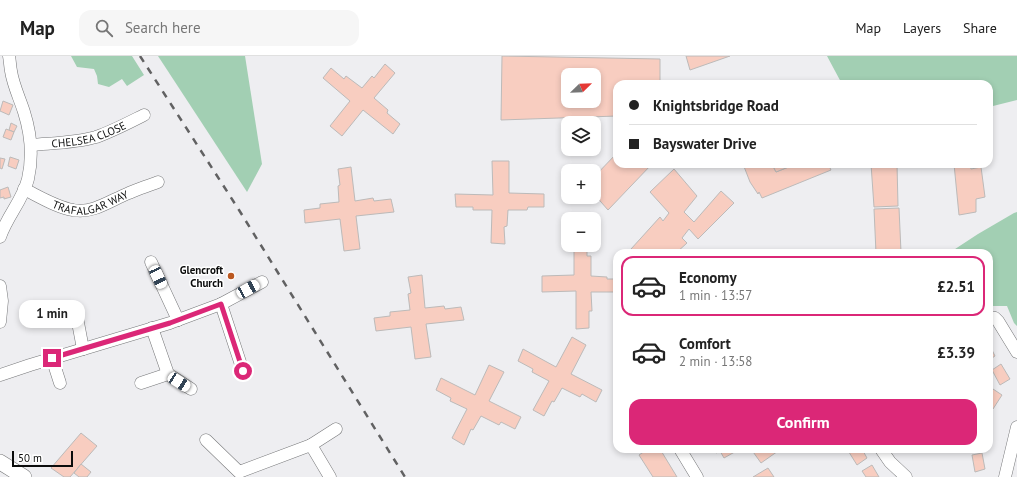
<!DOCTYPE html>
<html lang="en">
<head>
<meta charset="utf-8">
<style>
  :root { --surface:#fff; --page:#f6f6f6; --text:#222; --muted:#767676; --line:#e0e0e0; --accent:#db2777 }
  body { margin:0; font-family:"PT Sans",sans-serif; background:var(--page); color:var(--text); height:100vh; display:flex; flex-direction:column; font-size:15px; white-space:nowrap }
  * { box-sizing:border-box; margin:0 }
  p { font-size:13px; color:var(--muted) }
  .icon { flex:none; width:22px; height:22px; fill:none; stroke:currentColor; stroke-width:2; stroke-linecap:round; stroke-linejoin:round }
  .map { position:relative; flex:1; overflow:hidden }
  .sheet { position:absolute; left:613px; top:193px; width:380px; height:204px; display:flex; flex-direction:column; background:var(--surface); border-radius:12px; box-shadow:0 2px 6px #0003 }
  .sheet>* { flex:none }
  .top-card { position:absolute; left:613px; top:24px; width:380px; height:88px; border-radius:12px; box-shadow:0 2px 6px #0003; display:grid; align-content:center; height:88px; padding:0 16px; background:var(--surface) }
  .needle { width:26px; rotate:67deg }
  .fabs { position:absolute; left:561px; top:12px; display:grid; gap:8px }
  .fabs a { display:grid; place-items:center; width:40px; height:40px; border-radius:8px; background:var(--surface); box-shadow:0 2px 6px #0003; font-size:20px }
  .scale { position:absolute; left:12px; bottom:10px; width:61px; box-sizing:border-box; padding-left:4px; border:2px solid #0b0c0c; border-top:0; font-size:11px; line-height:14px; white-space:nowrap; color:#0b0c0c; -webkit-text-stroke:3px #fff; paint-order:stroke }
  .end { position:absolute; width:18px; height:18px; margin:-9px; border:5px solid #db2777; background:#fff; box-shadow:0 0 0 2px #fff }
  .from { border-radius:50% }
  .bubble { position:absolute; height:28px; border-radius:12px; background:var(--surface); box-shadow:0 2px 6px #0003; font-size:13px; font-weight:600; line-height:28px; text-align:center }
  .car { position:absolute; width:12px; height:24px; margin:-12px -6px; border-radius:5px; box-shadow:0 0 3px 1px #0007; background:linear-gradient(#fff 24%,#345 0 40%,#fff 0 76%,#345 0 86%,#fff 0) }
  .top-card b { display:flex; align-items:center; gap:14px; height:38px; font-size:15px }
  .top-card b+b { border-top:1px solid var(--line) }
  .top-card i { width:10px; height:10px; background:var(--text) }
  ul { padding:7px 0 0; list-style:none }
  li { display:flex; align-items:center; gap:12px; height:60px; margin:0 8px 6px; padding:0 8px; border:2px solid transparent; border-radius:12px }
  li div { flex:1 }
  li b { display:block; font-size:15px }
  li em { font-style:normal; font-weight:600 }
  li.current { border-color:var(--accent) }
  li>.icon { width:36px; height:36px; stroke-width:1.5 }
  .action { display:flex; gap:8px; margin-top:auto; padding:8px 16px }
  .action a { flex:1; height:46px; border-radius:12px; background:var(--accent); color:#fff; font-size:16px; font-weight:600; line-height:46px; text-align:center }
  header { display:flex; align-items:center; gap:24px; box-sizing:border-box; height:56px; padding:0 20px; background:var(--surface); border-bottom:1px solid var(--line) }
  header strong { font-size:19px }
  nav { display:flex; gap:22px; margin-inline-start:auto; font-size:14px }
  .search { width:280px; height:36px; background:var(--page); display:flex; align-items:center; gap:10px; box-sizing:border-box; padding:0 14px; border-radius:12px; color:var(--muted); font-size:15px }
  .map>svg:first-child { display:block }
</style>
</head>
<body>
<header>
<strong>Map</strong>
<div class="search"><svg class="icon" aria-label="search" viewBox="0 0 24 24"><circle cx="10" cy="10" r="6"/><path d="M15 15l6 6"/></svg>Search here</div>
<nav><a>Map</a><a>Layers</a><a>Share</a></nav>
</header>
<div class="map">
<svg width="1017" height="421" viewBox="0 0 1017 421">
  <rect width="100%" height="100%" fill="#eeeef1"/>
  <!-- green -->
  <g fill="#a2cfb3">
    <polygon points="71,0 132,0 144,19 127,30 122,23 109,31 98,28 97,20 94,13 77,11"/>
    <polygon points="158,0 245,0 262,108 247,136"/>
    <polygon points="827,0 1017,0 1017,44 989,51 989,28 842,28"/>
    <polygon points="1017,156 1017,270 1014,267 1007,250 989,250 989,197 949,197 978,178 1014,157"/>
  </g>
  <!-- building -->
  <g fill="#f8cdc0" stroke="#bcbab9" fill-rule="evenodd">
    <path d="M502,0L660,3V28H617V60L501,64ZM568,19H594V45H568Z"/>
    <polygon points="686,0 730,0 690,14"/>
    <polygon points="385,8 395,17 374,42 388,54 387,57 400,68 393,78 363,54 342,80 330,70 350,45 323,22 331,12 344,23 346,20 362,32 372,20 374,22"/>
    <polygon points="3,45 13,49 9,59 0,55"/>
    <polygon points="11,67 17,70 14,76 9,74"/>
    <polygon points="6,73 14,76 11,84 3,81"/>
    <polygon points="617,97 617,108 652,108 608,154 594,138 594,121"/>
    <polygon points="10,101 19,104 16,113 8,110"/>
    <polygon points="0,102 5,103 2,113 0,112"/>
    <polygon points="492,105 509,105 509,137 544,138 544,151 528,151 527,154 508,154 507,170 504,171 505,188 491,187 492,154 473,154 473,151 456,151 455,138 493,139"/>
    <polygon points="743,108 772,108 776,116 796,108 828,108 831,114 762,142 759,136 758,138 750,126"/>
    <polygon points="772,108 796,108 776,116"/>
    <polygon points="871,108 897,108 898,150 874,151"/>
    <polygon points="954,108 970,108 971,113 981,111 985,141 976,143 976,156 959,159"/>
    <polygon points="351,111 355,145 373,142 374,145 391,143 394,156 356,160 360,193 344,195 340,163 305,167 304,154 320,152 320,148 339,146 338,130 340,129 338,113"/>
    <polygon points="674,113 697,140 684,156 694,166 721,135 734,147 698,183 689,173 682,182 687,187 676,197 636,197 631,193 660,161 663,165 669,157 650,136"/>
    <polygon points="8,131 11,141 4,143 4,141 0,142 0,134"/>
    <polygon points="899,152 901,196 876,197 874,153"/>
    <polygon points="574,189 587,189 587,200 591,200 591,220 607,221 607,223 617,223 617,236 591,236 592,255 589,255 589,272 576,273 576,235 542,236 542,220 574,219"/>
    <polygon points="422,219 425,252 444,250 445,253 461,251 464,264 426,268 431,301 415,303 411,271 376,275 374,262 390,260 390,256 410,254 408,238 411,237 408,221"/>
    <polygon points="572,281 586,289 571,318 602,334 596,346 582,338 580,341 562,332 554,346 552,345 544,360 533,354 549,325 532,316 533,313 518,305 523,293 556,311"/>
    <polygon points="989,288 995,300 989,304"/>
    <polygon points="1001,308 1010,323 1000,329 992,314"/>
    <polygon points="489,309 504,316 489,345 521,361 515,373 501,366 499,369 481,360 473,374 471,373 464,389 452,382 467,353 450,345 451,342 436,334 441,322 475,339"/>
    <polygon points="993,333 1002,339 993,353 989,351 989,340"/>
    <polygon points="81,377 97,390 70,421 64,421 51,412"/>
    <polygon points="648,393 660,393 677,421 653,421 639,399"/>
    <polygon points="713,393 740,393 724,402 720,395 716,397"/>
    <polygon points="751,393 781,393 761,407"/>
    <polygon points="847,393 862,393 867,402 857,409"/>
    <polygon points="982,397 985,413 975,416 972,399"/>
    <polygon points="81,408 91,416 87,421 79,421 74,417"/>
    <polygon points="872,409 879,421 866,421 862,415"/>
    <polygon points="768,412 774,421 753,421"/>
  </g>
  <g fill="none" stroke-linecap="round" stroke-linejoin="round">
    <!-- minor casing -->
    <g stroke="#767779" stroke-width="13">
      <g id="minor">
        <path id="s1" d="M31,89C52,87 75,87 96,81C113,75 128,67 144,59"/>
        <path id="s2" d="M24,133C40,141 56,151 73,154C93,158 111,144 129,137C138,133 148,130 158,126"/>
        <path d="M0,181C7,160 23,144 28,123C33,101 31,78 24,56C20,43 13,29 11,15C10,10 10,5 9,0"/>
        <polyline points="151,206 178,264"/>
        <polyline points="0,230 2,245 0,266"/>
        <polyline points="221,248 243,315"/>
        <polyline points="76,256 83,293"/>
        <polyline points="989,261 995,262 998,265 1017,296"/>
        <polyline points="152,272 168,318"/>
        <polyline points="52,302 60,327"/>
        <polyline points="0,319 30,309 170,267 221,248 262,226"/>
        <polyline points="141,327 168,318 191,333"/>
        <polyline points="206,384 239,416 311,389 330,421"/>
        <polyline points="311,389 336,373"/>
        <polyline points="680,393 697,421"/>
        <polyline points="881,393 890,406 906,421"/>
        <polyline points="1005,421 1017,371"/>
      </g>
    </g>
    <!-- major casing -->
    <g stroke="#767779" stroke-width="16">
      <polyline id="major" points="0,406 24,421"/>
    </g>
    <!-- minor -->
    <use href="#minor" stroke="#fff" stroke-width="12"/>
    <!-- major -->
    <use href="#major" stroke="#fff" stroke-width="15"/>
    <!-- rail -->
    <polyline stroke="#616162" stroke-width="2.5" stroke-dasharray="7 7" stroke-linecap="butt" points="140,0 239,154 405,421"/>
  </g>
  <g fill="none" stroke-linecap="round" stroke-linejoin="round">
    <!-- route -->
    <polyline stroke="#db2777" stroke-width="5" points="52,302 170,267 221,248 243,315"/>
  </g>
  <!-- markers -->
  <circle fill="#bb5820" stroke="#fff" stroke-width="1.5" cx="231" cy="220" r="4"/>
  <g text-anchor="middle" stroke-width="3" stroke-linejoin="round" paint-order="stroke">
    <!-- street labels -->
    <g font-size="11" fill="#0b0c0c" stroke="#fff">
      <text dy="4" stroke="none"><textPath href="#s1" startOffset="59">CHELSEA CLOSE</textPath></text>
      <text dy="4" stroke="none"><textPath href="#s2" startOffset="72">TRAFALGAR WAY</textPath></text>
    </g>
    <!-- poi labels -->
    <g font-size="11" font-weight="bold" fill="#0b0c0c" stroke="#fff" text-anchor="end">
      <text x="223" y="218">Glencroft<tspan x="223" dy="13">Church</tspan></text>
    </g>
  </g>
</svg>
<div class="fabs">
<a><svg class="needle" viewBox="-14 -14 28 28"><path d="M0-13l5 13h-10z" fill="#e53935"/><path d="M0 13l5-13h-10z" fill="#767676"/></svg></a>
<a><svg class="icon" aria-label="layers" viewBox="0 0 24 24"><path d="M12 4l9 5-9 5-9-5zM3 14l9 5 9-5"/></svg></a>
<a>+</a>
<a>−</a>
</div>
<div class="scale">50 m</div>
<i class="end from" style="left:243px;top:315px"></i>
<i class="end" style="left:52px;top:302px"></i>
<div class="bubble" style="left:19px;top:244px;width:66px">1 min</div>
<i class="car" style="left:158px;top:221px;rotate:155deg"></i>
<i class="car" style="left:248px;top:233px;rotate:61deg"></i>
<i class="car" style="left:179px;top:326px;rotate:123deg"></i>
<div class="top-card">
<b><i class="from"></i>Knightsbridge Road</b>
<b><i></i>Bayswater Drive</b>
</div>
<section class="sheet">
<ul>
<li class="current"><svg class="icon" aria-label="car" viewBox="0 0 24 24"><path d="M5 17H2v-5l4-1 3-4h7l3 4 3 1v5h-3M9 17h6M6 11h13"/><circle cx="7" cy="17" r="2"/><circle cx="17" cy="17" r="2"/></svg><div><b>Economy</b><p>1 min · 13:57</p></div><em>£2.51</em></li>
<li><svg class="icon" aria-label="car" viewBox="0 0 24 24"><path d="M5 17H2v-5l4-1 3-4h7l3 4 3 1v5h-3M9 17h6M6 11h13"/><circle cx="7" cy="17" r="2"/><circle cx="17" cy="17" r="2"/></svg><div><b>Comfort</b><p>2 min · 13:58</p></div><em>£3.39</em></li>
</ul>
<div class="action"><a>Confirm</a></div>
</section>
</div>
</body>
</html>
